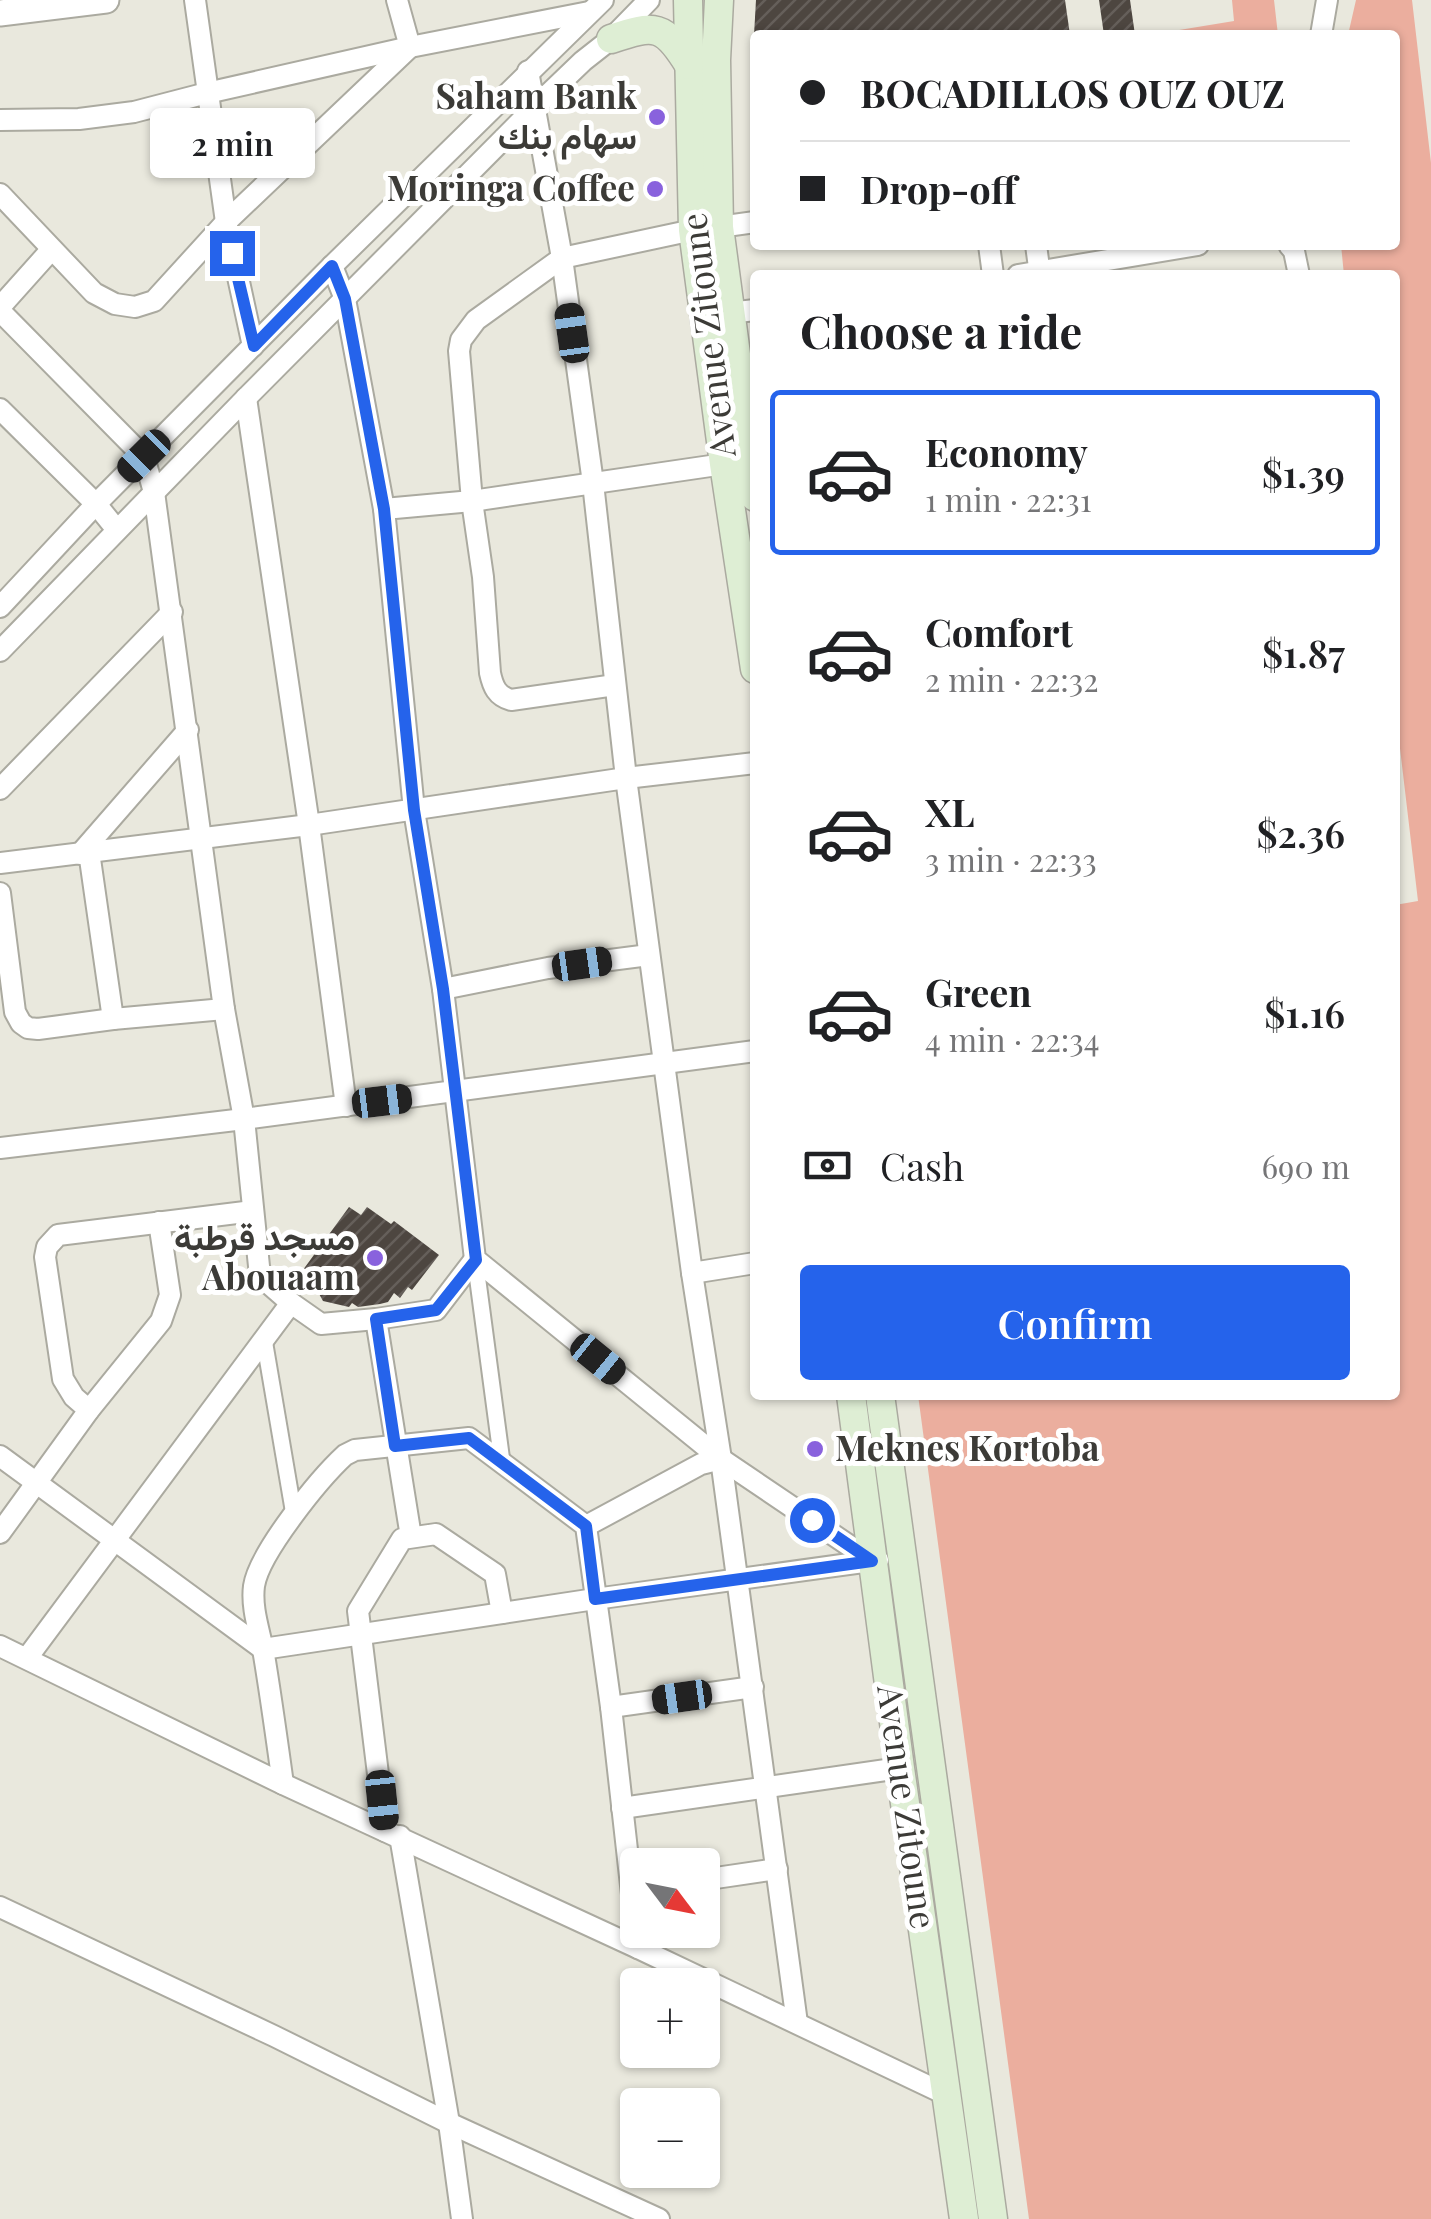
<!DOCTYPE html>
<html lang="en">
<head>
<meta charset="utf-8">
<style>
  :root { --surface:#fff; --page:#f2f2f2; --text:#202124; --muted:#757577; --line:#e0e0e0; --accent:#2563eb }
  body { margin:0; font-family:"Playfair Display",Vazirmatn,serif; background:var(--page); color:var(--text); height:100vh; display:flex; flex-direction:column; font-size:38px; white-space:nowrap }
  * { box-sizing:border-box; margin:0 }
  p { font-size:32px; color:var(--muted) }
  .icon { flex:none; width:55px; height:55px; fill:none; stroke:currentColor; stroke-width:2; stroke-linecap:round; stroke-linejoin:round }
  .map { position:relative; flex:1; overflow:hidden }
  .sheet { position:absolute; left:750px; top:270px; width:650px; height:1130px; display:flex; flex-direction:column; background:var(--surface); border-radius:10px; box-shadow:0 2px 8px #0004 }
  .sheet>* { flex:none }
  .hud { position:absolute; left:750px; top:30px; width:650px; height:220px; border-radius:10px; box-shadow:0 2px 8px #0004; display:grid; align-content:center; height:220px; padding:0 50px; background:var(--surface) }
  .needle { width:65px; rotate:122deg }
  .controls { position:absolute; left:620px; top:1848px; display:grid; gap:20px }
  .controls a { display:grid; place-items:center; width:100px; height:100px; border-radius:10px; background:var(--surface); box-shadow:0 2px 8px #0004; font-size:50px }
  .end { position:absolute; width:45px; height:45px; margin:-22px; border:12px solid #2563eb; background:#fff; box-shadow:0 0 0 5px #fff }
  .from { border-radius:50% }
  .bubble { position:absolute; height:70px; border-radius:10px; background:var(--surface); box-shadow:0 2px 8px #0004; font-size:32px; font-weight:600; line-height:70px; text-align:center }
  .car { position:absolute; width:30px; height:60px; margin:-30px -15px; border-radius:12px; box-shadow:0 0 8px 2px #0007; background:linear-gradient(#222 24%,#8ab4d8 0 40%,#222 0 76%,#8ab4d8 0 86%,#222 0) }
  .hud b { display:flex; align-items:center; gap:35px; height:95px; font-size:38px }
  .hud b+b { border-top:2px solid var(--line) }
  .hud i { width:25px; height:25px; background:var(--text) }
  ul { padding:0; list-style:none }
  li { display:flex; align-items:center; gap:30px; height:165px; margin:0 20px 15px; padding:0 30px; border:5px solid transparent; border-radius:10px }
  li div { flex:1 }
  li b { display:block; font-size:38px }
  li em { font-style:normal; font-weight:600 }
  li.selected { border-color:var(--accent) }
  li>.icon { width:90px; height:90px; stroke-width:1.5 }
  h2 { padding:0 50px; font-size:45px; line-height:120px }
  .pay { display:flex; align-items:center; gap:25px; height:110px; padding:0 50px; font-size:38px }
  .pay p { margin-inline-start:auto }
  .primary-button { display:flex; gap:20px; margin-top:auto; padding:20px 50px }
  .primary-button a { flex:1; height:115px; border-radius:10px; background:var(--accent); color:#fff; font-size:40px; font-weight:600; line-height:115px; text-align:center }
  .map>svg:first-child { display:block }
</style>
</head>
<body>
<div class="map">
<svg width="1431" height="2219" viewBox="0 0 1431 2219">
  <defs>
    <pattern id="building-hatch" width="6" height="6" patternUnits="userSpaceOnUse" patternTransform="scale(2.5)"><rect width="6" height="6" fill="#4d4640"/><path d="M-1 1l2-2M0 6l6-6M5 7l2-2" fill="none" stroke="#655f5a"/></pattern>
  </defs>
  <rect width="100%" height="100%" fill="#e9e8dd"/>
  <!-- green -->
  <g fill="#ebae9e">
    <polygon points="1232,0 1274,0 1278,35 1167,35 1167,32 1234,21"/>
    <polygon points="1356,0 1412,0 1431,163 1431,2219 1029,2219 918,1395 1395,1395 1395,905 1418,901 1395,706 1395,275 1344,275 1341,245 1395,245 1395,35 1348,35"/>
  </g>
  <!-- building -->
  <g fill="url(#building-hatch)">
    <polygon points="756,0 1065,0 1070,35 754,35"/>
    <polygon points="1099,0 1130,0 1135,35 1104,35"/>
    <polygon points="349,1207 361,1215 367,1207 391,1224 394,1221 439,1255 412,1290 408,1287 400,1298 394,1293 388,1302 380,1304 358,1307 352,1303 349,1307 323,1301 313,1283 300,1274"/>
  </g>
  <g fill="none" stroke-linecap="round" stroke-linejoin="round">
    <!-- pedestrian casing -->
    <g stroke="#abaaa0" stroke-width="19">
      <g id="pedestrian">
        <polyline points="475,1259 502,1462"/>
        <polyline points="264,1339 294,1515"/>
      </g>
    </g>
    <!-- minor casing -->
    <g stroke="#abaaa0" stroke-width="24">
      <g id="minor">
        <polyline points="195,0 226,222 253,346"/>
        <polyline points="1321,35 1327,0"/>
        <polyline points="528,71 562,258 593,483 626,778 692,1273 721,1459 797,2023"/>
        <polyline points="0,120 79,119 134,112 207,93 410,47 589,12"/>
        <polyline points="0,194 94,293 115,304 135,307 154,301 226,222 410,47 397,0"/>
        <polyline points="719,227 755,222"/>
        <polyline points="989,245 993,275"/>
        <polyline points="1036,245 1040,275"/>
        <polyline points="1289,245 1294,251 1299,275"/>
        <polyline points="332,266 345,299 384,509 414,810 443,989 475,1259 721,1459 872,1561"/>
        <polyline points="1018,275 1198,245"/>
        <polyline points="0,307 51,250"/>
        <polyline points="0,311 144,457 154,492 224,1009 244,1119 260,1276 291,1303 321,1324 376,1319 436,1310 475,1259"/>
        <polyline points="729,313 755,310"/>
        <polyline points="246,398 309,825 346,1106"/>
        <polyline points="0,409 96,504 117,530"/>
        <polyline points="384,509 472,501 724,464"/>
        <polyline points="0,607 96,504 332,266 603,0"/>
        <polyline points="0,651 246,398 534,108 583,61 611,39 649,0"/>
        <path d="M615,685L511,700C497,696 493,687 490,673L483,577L472,501L459,351L461,340L476,320L562,258L693,230"/>
        <polyline points="0,789 172,612"/>
        <polyline points="89,852 113,1019"/>
        <polyline points="80,854 188,730"/>
        <polyline points="0,863 309,825 626,778 755,763"/>
        <polyline points="0,893 15,1012 21,1023 28,1028 38,1029 113,1019 224,1009"/>
        <polyline points="443,989 548,968 649,955"/>
        <polyline points="0,1148 244,1119 755,1051"/>
        <polyline points="692,1273 755,1263"/>
        <polyline points="376,1319 411,1537"/>
        <polyline points="89,1410 74,1397 63,1379 45,1257 47,1247 58,1235 253,1211"/>
        <polyline points="0,1456 263,1649 595,1599 878,1560"/>
        <polyline points="586,1526 701,1464 721,1459"/>
        <polyline points="0,1533 89,1410 161,1321 170,1295 159,1222"/>
        <polyline points="0,1646 283,1784 638,1948 947,2095"/>
        <polyline points="27,1658 291,1303"/>
        <polyline points="611,1707 753,1687"/>
        <path d="M283,1784C277,1741 271,1697 264,1655C260,1632 251,1609 254,1586C259,1553 319,1479 345,1455L355,1450L469,1438L586,1526L611,1707L638,1948"/>
        <polyline points="622,1808 900,1768"/>
        <polyline points="385,1831 358,1611 402,1539 436,1534 495,1574 502,1613"/>
        <polyline points="400,1836 449,2123 462,2219"/>
        <polyline points="702,1880 777,1869"/>
        <polyline points="0,1907 274,2036 449,2123 659,2219"/>
      </g>
    </g>
    <!-- tertiary casing -->
    <g stroke="#abaaa0" stroke-width="29">
      <polyline id="tertiary" points="0,13 106,0"/>
    </g>
    <!-- secondary casing -->
    <g stroke="#abaaa0" stroke-width="31">
      <g id="secondary">
        <polyline points="688,0 693,230 724,464 755,669"/>
        <polyline points="719,0 716,60 719,227 755,497"/>
        <path d="M611,39C655,24 664,24 689,65"/>
        <polyline points="851,1395 900,1768 964,2219"/>
        <polyline points="880,1395 993,2219"/>
      </g>
    </g>
    <!-- pedestrian -->
    <use href="#pedestrian" stroke="#fff" stroke-width="15"/>
    <!-- minor -->
    <use href="#minor" stroke="#fff" stroke-width="20"/>
    <!-- tertiary -->
    <use href="#tertiary" stroke="#fff" stroke-width="25"/>
    <!-- secondary -->
    <use href="#secondary" stroke="#deeed4" stroke-width="28"/>
  </g>
  <g fill="none" stroke-linecap="round" stroke-linejoin="round">
    <!-- route -->
    <polyline stroke="#2563eb" stroke-width="12" points="232,253 254,346 332,266 345,299 384,509 414,810 443,989 476,1260 436,1310 376,1319 395,1446 469,1438 586,1526 595,1599 872,1561 812,1520"/>
  </g>
  <!-- markers -->
  <g fill="#8962dd" stroke="#fff" stroke-width="4">
    <circle cx="657" cy="117" r="10"/>
    <circle cx="655" cy="189" r="10"/>
    <circle cx="375" cy="1258" r="10"/>
    <circle cx="815" cy="1449" r="10"/>
  </g>
  <g text-anchor="middle" stroke-width="10" stroke-linejoin="round" paint-order="stroke">
    <!-- poi labels -->
    <g font-size="35" font-weight="bold" fill="#3c3b37" stroke="#fff" text-anchor="end">
      <text x="637" y="109">Saham Bank<tspan x="637" dy="40">سهام بنك</tspan></text>
      <text x="635" y="201">Moringa Coffee</text>
      <text x="355" y="1250">مسجد قرطبة<tspan x="355" dy="40">Abouaam</tspan></text>
      <text x="835" y="1461" text-anchor="start">Meknes Kortoba</text>
    </g>
    <!-- street labels -->
    <g font-size="35" fill="#3c3b37" stroke="#fff">
      <text transform="translate(709 335) rotate(-97)" y="12">Avenue Zitoune</text>
      <text transform="translate(906 1807) rotate(82)" y="12">Avenue Zitoune</text>
    </g>
  </g>
</svg>
<div class="controls">
<a><svg class="needle" viewBox="-14 -14 28 28"><path d="M0-13l5 13h-10z" fill="#e53935"/><path d="M0 13l5-13h-10z" fill="#757577"/></svg></a>
<a>+</a>
<a>−</a>
</div>
<i class="end from" style="left:812px;top:1520px"></i>
<i class="end" style="left:232px;top:253px"></i>
<div class="bubble" style="left:150px;top:108px;width:165px">2 min</div>
<i class="car" style="left:572px;top:333px;rotate:352deg"></i>
<i class="car" style="left:144px;top:456px;rotate:225deg"></i>
<i class="car" style="left:582px;top:964px;rotate:82deg"></i>
<i class="car" style="left:382px;top:1101px;rotate:83deg"></i>
<i class="car" style="left:598px;top:1359px;rotate:129deg"></i>
<i class="car" style="left:682px;top:1697px;rotate:262deg"></i>
<i class="car" style="left:382px;top:1800px;rotate:174deg"></i>
<div class="hud">
<b><i class="from"></i>BOCADILLOS OUZ OUZ</b>
<b><i></i>Drop-off</b>
</div>
<section class="sheet">
<h2>Choose a ride</h2>
<ul>
<li class="selected"><svg class="icon" aria-label="car" viewBox="0 0 24 24"><path d="M5 17H2v-5l4-1 3-4h7l3 4 3 1v5h-3M9 17h6M6 11h13"/><circle cx="7" cy="17" r="2"/><circle cx="17" cy="17" r="2"/></svg><div><b>Economy</b><p>1 min · 22:31</p></div><em>$1.39</em></li>
<li><svg class="icon" aria-label="car" viewBox="0 0 24 24"><path d="M5 17H2v-5l4-1 3-4h7l3 4 3 1v5h-3M9 17h6M6 11h13"/><circle cx="7" cy="17" r="2"/><circle cx="17" cy="17" r="2"/></svg><div><b>Comfort</b><p>2 min · 22:32</p></div><em>$1.87</em></li>
<li><svg class="icon" aria-label="car" viewBox="0 0 24 24"><path d="M5 17H2v-5l4-1 3-4h7l3 4 3 1v5h-3M9 17h6M6 11h13"/><circle cx="7" cy="17" r="2"/><circle cx="17" cy="17" r="2"/></svg><div><b>XL</b><p>3 min · 22:33</p></div><em>$2.36</em></li>
<li><svg class="icon" aria-label="car" viewBox="0 0 24 24"><path d="M5 17H2v-5l4-1 3-4h7l3 4 3 1v5h-3M9 17h6M6 11h13"/><circle cx="7" cy="17" r="2"/><circle cx="17" cy="17" r="2"/></svg><div><b>Green</b><p>4 min · 22:34</p></div><em>$1.16</em></li>
</ul>
<div class="pay"><svg class="icon" aria-label="cash" viewBox="0 0 24 24"><path d="M3 7h18v10H3z"/><circle cx="12" cy="12" r="2"/></svg>Cash<p>690 m</p></div>
<div class="primary-button"><a>Confirm</a></div>
</section>
</div>
</body>
</html>
